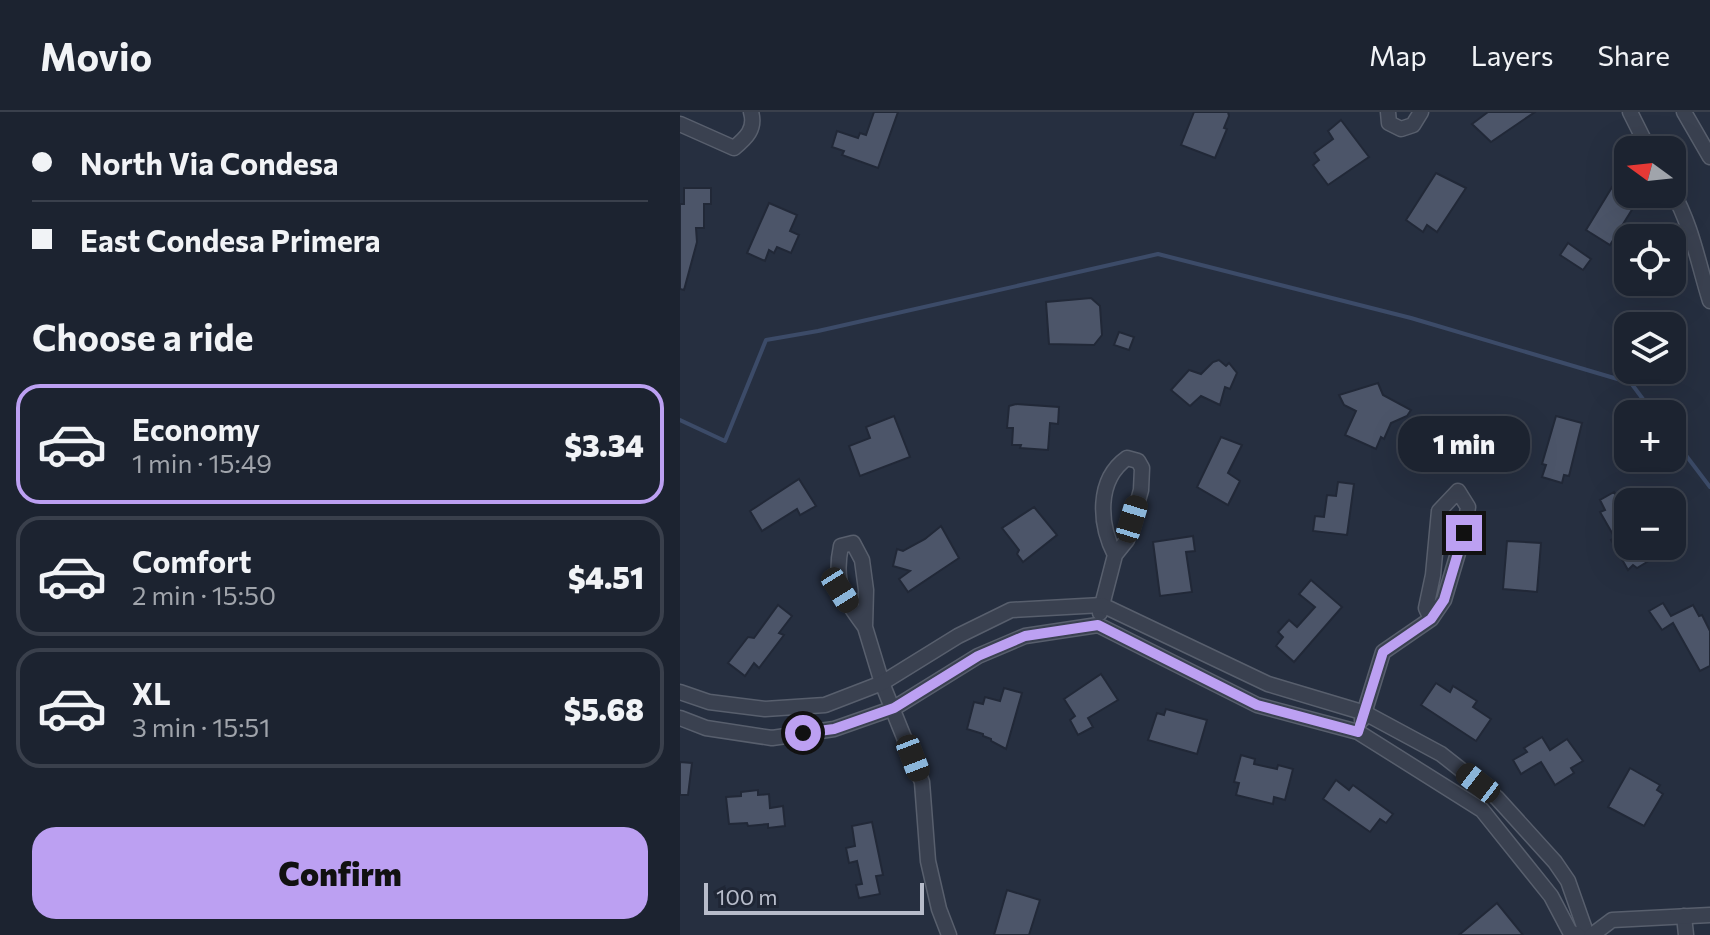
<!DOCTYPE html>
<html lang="en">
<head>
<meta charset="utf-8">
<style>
  :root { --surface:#1c2330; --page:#292f3c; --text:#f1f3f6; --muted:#a0a4ab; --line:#3a404c; --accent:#bca0f2 }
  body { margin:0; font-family:Commissioner,sans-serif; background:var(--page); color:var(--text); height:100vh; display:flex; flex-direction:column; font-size:30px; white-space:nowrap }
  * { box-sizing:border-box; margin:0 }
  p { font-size:26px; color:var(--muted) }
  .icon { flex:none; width:44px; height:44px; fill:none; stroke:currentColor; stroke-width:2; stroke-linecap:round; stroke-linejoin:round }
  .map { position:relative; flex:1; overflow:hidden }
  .drawer { display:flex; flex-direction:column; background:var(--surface); width:680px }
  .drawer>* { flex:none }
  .banner { display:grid; align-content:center; height:176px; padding:0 32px; background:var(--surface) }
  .needle { width:52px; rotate:285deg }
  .fabs { position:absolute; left:934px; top:24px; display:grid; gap:16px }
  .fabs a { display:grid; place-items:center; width:72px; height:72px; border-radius:16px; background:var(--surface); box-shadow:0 8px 32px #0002,0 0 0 2px var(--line); font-size:40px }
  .scale { position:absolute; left:24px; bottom:20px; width:220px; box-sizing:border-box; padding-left:8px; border:4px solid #b7bcca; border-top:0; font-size:22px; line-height:28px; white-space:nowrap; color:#b7bcca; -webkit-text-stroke:6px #1f2635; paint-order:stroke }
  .end { position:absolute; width:36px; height:36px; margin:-18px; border:10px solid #bca0f2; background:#111; box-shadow:0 0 0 4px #111 }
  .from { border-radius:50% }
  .bubble { position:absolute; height:56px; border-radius:24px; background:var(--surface); box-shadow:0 8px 32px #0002,0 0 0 2px var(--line); font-size:26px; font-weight:800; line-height:56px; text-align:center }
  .car { position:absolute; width:24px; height:48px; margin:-24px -12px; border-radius:10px; box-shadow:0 0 6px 2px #0007; background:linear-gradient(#222 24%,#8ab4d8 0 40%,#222 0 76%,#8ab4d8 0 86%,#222 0) }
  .banner b { display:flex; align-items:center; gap:28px; height:76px; font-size:30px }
  .banner b+b { border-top:2px solid var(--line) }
  .banner i { width:20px; height:20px; background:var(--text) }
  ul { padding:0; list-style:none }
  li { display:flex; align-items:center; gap:24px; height:120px; margin:0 16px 12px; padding:0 16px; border:4px solid var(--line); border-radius:24px }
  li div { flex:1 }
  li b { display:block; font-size:30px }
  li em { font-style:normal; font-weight:800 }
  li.on { border-color:var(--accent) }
  li>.icon { width:72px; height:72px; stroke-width:1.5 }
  h2 { padding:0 32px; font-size:36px; line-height:96px }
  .cta { display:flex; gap:16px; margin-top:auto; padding:16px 32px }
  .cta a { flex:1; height:92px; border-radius:24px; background:var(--accent); color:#111; font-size:32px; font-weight:800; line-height:92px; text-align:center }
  header { display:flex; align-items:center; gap:48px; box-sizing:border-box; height:112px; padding:0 40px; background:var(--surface); border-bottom:2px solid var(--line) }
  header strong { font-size:38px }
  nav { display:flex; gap:44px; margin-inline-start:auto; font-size:28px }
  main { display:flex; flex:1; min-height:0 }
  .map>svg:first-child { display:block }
</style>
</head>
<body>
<header>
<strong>Movio</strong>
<nav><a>Map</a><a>Layers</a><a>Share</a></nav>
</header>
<main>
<section class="drawer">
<div class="banner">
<b><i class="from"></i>North Via Condesa</b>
<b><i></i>East Condesa Primera</b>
</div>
<h2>Choose a ride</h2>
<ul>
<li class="on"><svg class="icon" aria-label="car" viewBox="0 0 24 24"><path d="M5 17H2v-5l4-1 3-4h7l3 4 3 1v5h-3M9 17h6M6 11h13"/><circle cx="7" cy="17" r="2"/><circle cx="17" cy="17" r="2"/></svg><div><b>Economy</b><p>1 min · 15:49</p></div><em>$3.34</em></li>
<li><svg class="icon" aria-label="car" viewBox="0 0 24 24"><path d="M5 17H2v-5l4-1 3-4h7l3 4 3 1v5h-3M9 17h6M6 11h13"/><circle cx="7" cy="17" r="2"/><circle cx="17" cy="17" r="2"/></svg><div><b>Comfort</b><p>2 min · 15:50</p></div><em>$4.51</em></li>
<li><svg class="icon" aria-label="car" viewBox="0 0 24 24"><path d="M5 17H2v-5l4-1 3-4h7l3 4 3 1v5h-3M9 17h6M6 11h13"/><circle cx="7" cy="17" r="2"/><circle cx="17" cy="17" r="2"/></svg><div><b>XL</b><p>3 min · 15:51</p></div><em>$5.68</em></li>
</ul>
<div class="cta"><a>Confirm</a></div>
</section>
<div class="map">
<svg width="1030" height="823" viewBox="0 0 1030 823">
  <rect width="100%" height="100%" fill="#262f40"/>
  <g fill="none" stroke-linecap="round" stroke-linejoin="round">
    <!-- stream -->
    <g stroke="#3c4b68" stroke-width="4">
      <polyline points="0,308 45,329 86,228 138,219 478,142 731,206 951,271 974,302"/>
      <polyline points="992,325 1030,375"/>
    </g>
  </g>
  <!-- building -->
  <g fill="#4c5569" stroke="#212837" stroke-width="2">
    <polygon points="194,0 218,0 198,56 162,43 164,39 152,35 157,19 178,26 180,21 186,23"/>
    <polygon points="514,0 548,0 549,4 544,16 547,17 535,46 501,33"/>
    <polygon points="808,0 855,0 811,30 792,12"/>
    <polygon points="661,8 689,45 648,73 633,53 639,48 634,41 653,27 648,19"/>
    <polygon points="756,61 786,76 757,120 747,113 743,120 726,108"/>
    <polygon points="934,72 958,88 930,133 906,118"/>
    <polygon points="4,76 31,76 31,92 24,92 24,116 16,116 17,130 4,178 0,177 0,92 4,92"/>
    <polygon points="89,91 117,103 110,119 119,123 111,141 97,135 94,141 89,138 85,149 67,141"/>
    <polygon points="888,131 911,147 903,158 880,143"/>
    <polygon points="411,186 420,194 422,223 414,233 369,232 366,190"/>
    <polygon points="439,220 454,225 449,238 434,233"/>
    <polygon points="539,248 546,254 549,251 557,261 550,277 545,275 540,293 521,284 510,294 491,278 509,258 521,262 533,250"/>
    <polygon points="698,271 703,283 731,298 727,304 711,311 704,327 701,325 696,337 665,323 676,299 664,293 659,283"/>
    <polygon points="336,292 379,295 378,312 370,311 368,338 340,336 341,333 332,333 333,316 327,316 329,294"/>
    <polygon points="214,304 230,345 180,364 169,334 190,326 186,315"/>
    <polygon points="876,304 902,311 889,364 884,363 882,371 862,365 866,353 862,352"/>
    <polygon points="541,325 562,333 548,361 560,369 548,393 517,375"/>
    <polygon points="119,367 136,394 120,403 117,397 82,419 70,399"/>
    <polygon points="658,370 674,372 667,423 633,419 635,404 644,405 647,383 656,384"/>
    <polygon points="934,380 948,404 948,434 965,434 972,447 957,456 953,453 948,458 931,428 935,426 920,400 925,398 920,388"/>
    <polygon points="354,395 377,423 343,450 337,442 339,438 322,416"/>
    <polygon points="261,414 279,446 228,480 219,467 230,459 213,454 217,437 223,439 245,427"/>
    <polygon points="513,424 515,439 506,440 512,480 480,484 473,430"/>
    <polygon points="827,429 861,431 857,480 823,477"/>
    <polygon points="631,468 662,495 614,550 596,534 603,525 598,520 609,508 617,515 635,495 619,482"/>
    <polygon points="983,491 991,504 1013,493 1019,504 1022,503 1030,519 1030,554 1020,559 993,511 982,518 969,499"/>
    <polygon points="98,493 112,504 99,521 104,523 79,556 74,551 65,564 48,551 68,525 74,526"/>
    <polygon points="421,562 438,588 408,606 413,615 398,623 390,608 395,604 384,587"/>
    <polygon points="756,571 770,580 773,574 797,589 793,595 811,607 796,629 741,593"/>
    <polygon points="324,576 342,581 326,637 311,629 311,627 303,624 303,622 287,617 294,590 303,592 305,585 320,589"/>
    <polygon points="486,597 527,608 517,642 468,628 477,601 484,603"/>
    <polygon points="862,625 870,638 887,627 903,649 891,656 894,661 875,673 861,650 841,662 833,648 847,640 844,636"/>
    <polygon points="561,643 575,647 574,652 597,657 598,653 613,657 605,688 594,685 593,692 556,683 559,671 554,670"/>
    <polygon points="0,650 12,651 8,683 0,683"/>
    <polygon points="950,656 980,673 977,678 983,682 964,714 928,695"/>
    <polygon points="656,668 669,678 673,673 713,702 706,711 700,707 690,720 643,687"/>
    <polygon points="78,678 78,683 89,682 90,696 103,694 105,714 88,716 88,712 68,714 67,711 49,712 46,685 61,684 61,680"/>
    <polygon points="192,710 203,763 196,764 200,782 179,786 176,773 182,772 177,749 169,751 166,736 175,734 172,714"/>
    <polygon points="327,778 360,788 349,823 314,823"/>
    <polygon points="817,791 843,823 779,823"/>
  </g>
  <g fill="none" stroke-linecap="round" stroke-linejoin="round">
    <!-- minor casing -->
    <g stroke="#585f6d" stroke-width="17">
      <g id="minor">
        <polyline points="708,0 709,11 721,17 733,13 741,0"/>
        <polyline points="950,0 969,38"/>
        <polyline points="1004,0 1030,45"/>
        <path d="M0,12L54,36C66,26 76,17 71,0"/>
        <path d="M992,79C1012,114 1018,151 1030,189"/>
        <path d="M420,501L435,443L447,428L461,378L462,356L458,349L447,346C416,368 419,412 435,443"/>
        <path d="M185,515C164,486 153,472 161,434L173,431L182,448L186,478L185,515L202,571L242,670L248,749L259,797L269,823"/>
        <polyline points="0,580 29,590 85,597 145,593 202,571 278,524 331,498 422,493 588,572 685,601 761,642 817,686 875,750 888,769 907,823"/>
        <polyline points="0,606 26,616 92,626 154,617 214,596 298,544 345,524 418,513 577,593 678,620 802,698 871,784 890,820 898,823"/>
        <polyline points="682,608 703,540 751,507 764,488 784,421 788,395 778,379 759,399 753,463 746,496 751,507"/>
        <polyline points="1004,804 1006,823"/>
        <polyline points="912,823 932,808 1030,803"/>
      </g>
    </g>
    <!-- minor -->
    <use href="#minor" stroke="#3a4150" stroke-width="14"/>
  </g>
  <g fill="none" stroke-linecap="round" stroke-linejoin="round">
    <!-- route -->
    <polyline stroke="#bca0f2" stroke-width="10" points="123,621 154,617 214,596 298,544 345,524 418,513 577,593 678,620 703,540 751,507 764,488 784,421"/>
  </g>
</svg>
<div class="fabs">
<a><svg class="needle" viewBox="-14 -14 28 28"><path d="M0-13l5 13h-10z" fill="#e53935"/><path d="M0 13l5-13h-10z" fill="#a0a4ab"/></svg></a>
<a><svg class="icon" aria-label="locate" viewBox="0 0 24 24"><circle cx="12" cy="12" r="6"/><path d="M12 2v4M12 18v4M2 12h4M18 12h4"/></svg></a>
<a><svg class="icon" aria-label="layers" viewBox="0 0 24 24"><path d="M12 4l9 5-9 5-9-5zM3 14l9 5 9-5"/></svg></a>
<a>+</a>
<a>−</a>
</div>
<div class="scale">100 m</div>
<i class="end from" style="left:123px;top:621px"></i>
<i class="end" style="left:784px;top:421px"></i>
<div class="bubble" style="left:718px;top:304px;width:132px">1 min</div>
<i class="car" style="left:452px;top:407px;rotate:17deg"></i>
<i class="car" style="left:160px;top:478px;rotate:148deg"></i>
<i class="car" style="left:233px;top:646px;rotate:159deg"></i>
<i class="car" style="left:798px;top:671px;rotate:308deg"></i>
</div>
</main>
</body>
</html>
